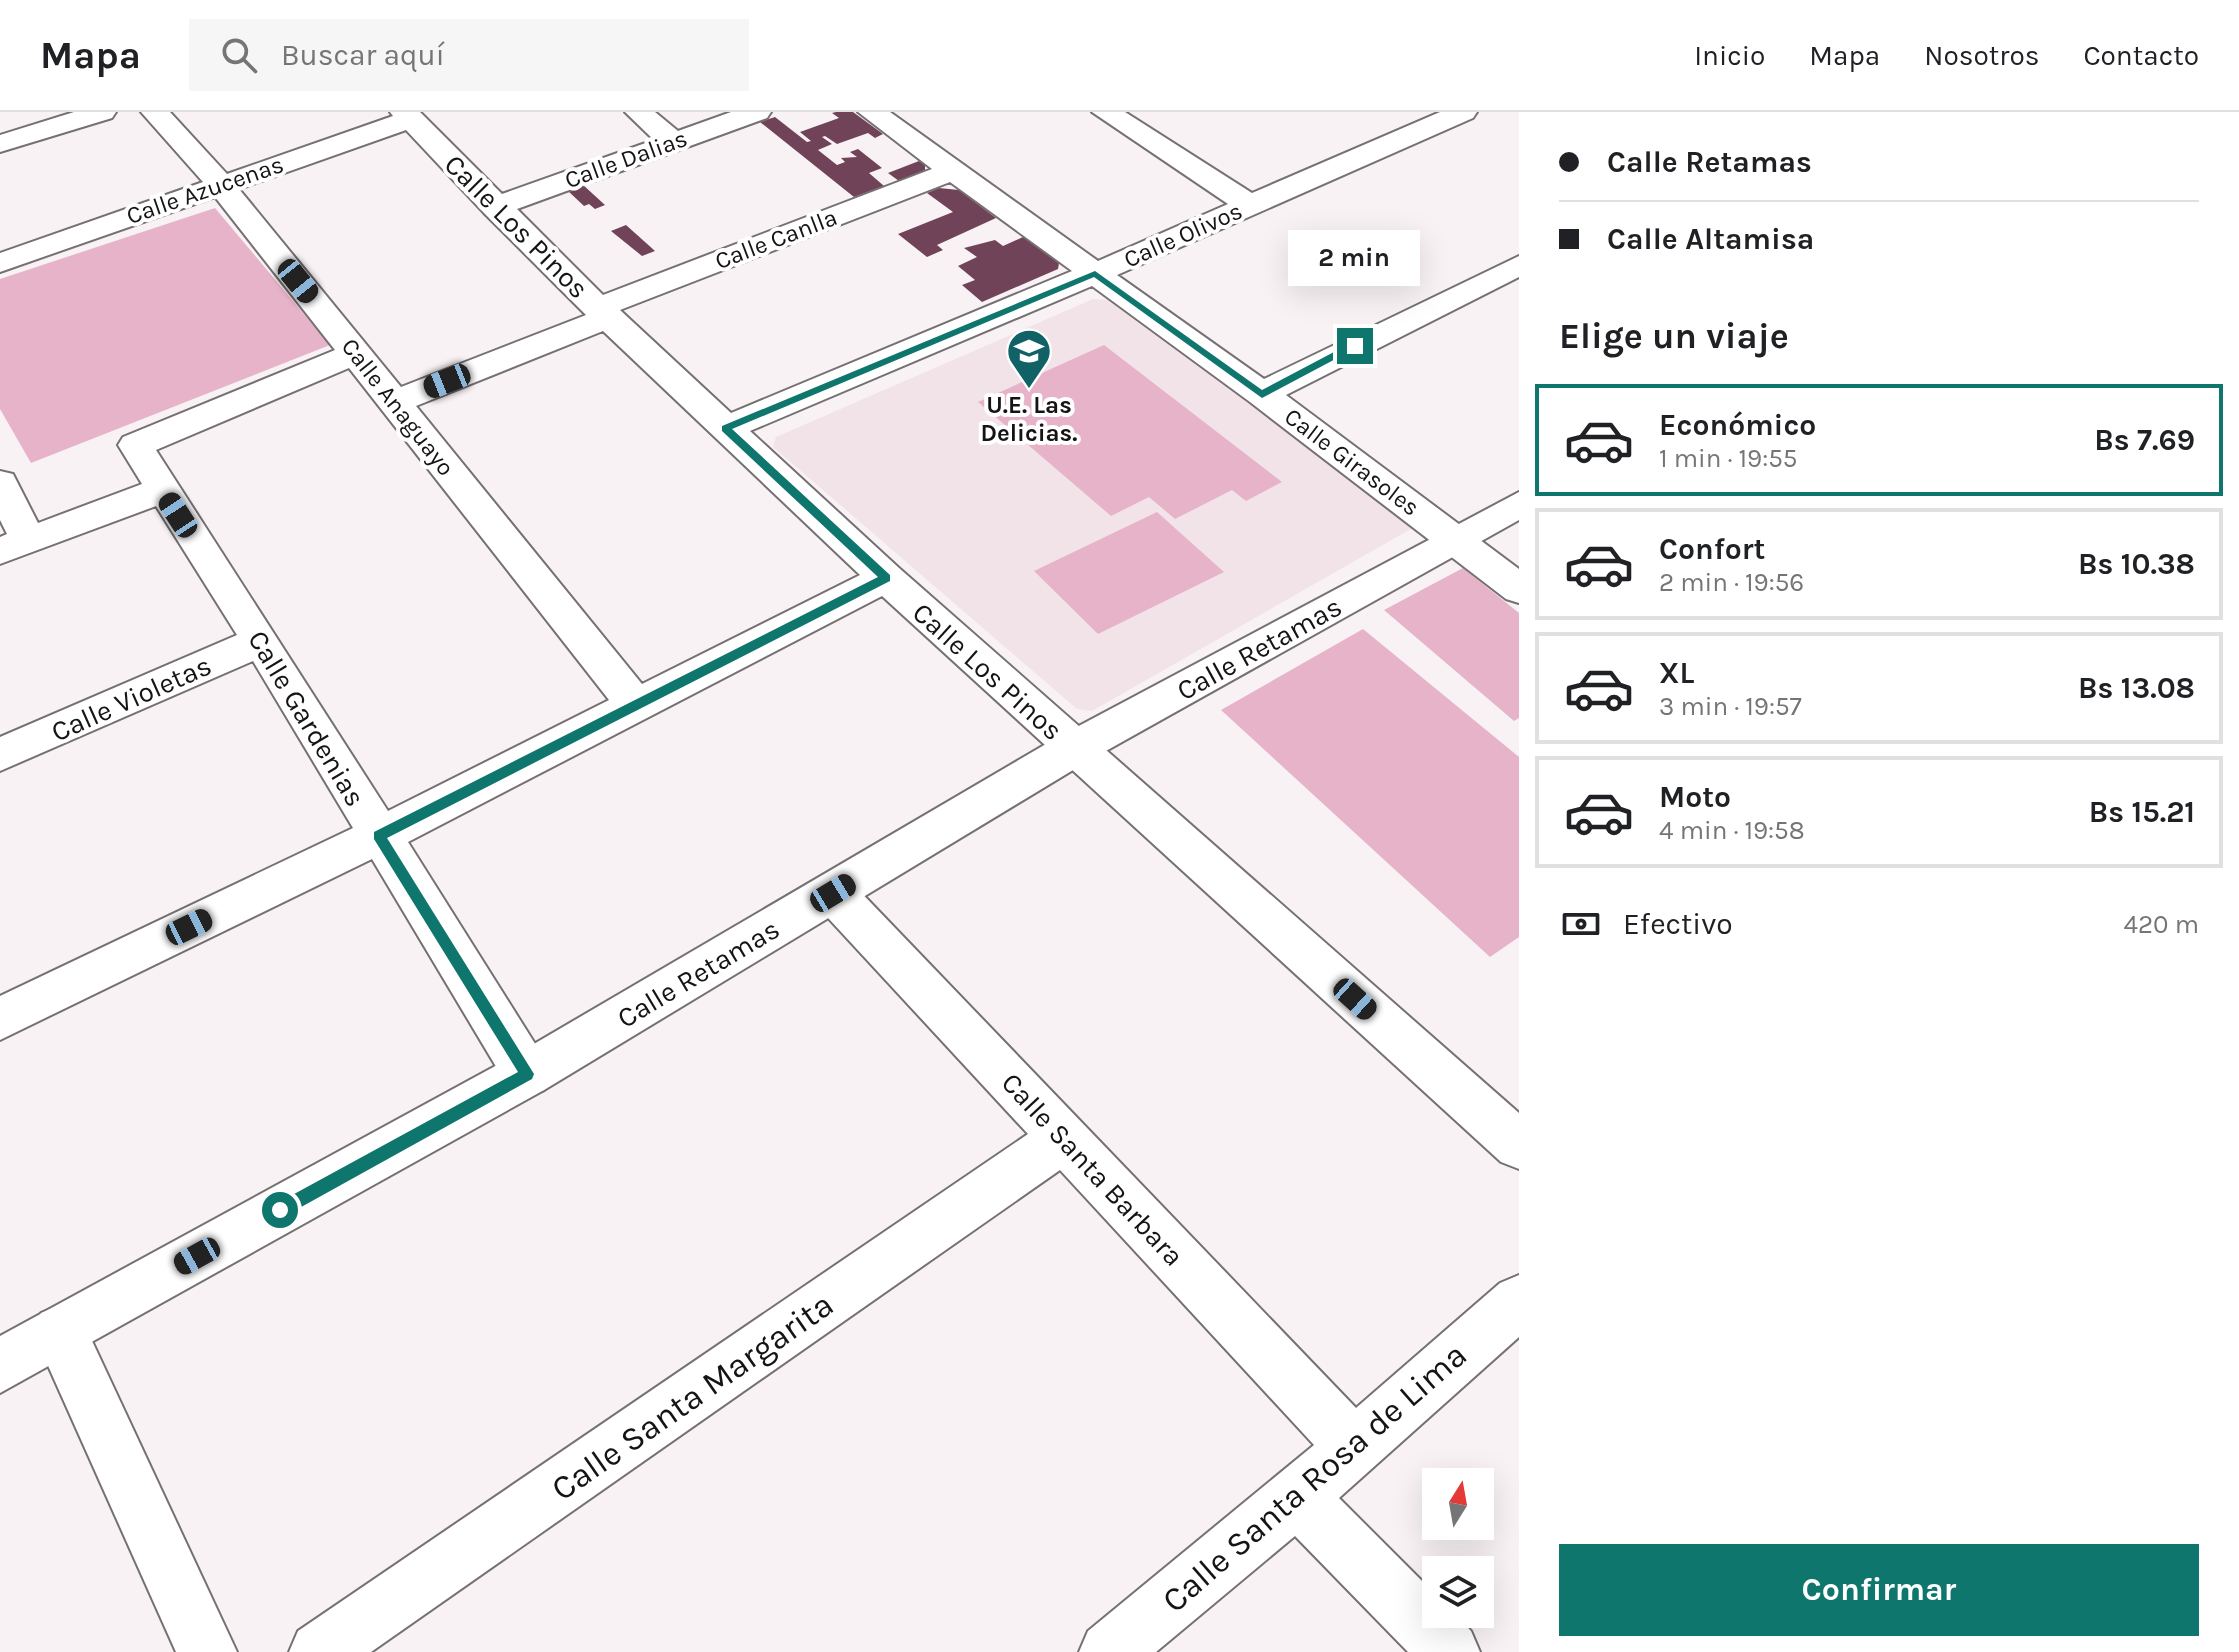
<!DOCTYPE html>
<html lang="es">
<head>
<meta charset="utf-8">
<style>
  :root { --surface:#fff; --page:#f6f6f6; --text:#202124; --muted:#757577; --line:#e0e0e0; --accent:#0f766e }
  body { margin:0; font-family:Karla,sans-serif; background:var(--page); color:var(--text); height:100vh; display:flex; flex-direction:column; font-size:30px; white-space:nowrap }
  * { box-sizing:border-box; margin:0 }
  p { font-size:26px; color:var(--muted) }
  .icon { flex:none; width:44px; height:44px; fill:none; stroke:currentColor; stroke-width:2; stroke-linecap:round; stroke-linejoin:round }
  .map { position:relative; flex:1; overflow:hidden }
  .drawer { display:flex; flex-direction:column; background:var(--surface); width:720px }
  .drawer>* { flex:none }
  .guide { display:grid; align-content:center; height:176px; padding:0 40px; background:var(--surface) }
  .needle { width:52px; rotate:11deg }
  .fabs { position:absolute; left:1422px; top:1356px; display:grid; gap:16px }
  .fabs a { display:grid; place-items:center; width:72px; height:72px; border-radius:0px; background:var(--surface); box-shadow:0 8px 32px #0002; font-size:40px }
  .end { position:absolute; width:36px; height:36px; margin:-18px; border:10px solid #0f766e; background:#fff; box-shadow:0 0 0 4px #fff }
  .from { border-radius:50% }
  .bubble { position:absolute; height:56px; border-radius:0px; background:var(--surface); box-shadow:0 8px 32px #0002; font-size:26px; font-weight:700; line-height:56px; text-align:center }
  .car { position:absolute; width:24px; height:48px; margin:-24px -12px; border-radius:10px; box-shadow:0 0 6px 2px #0007; background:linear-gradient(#222 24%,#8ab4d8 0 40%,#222 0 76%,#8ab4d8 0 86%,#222 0) }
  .guide b { display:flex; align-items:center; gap:28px; height:76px; font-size:30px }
  .guide b+b { border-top:2px solid var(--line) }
  .guide i { width:20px; height:20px; background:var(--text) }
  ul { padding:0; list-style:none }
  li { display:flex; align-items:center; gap:24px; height:112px; margin:0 16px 12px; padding:0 24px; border:4px solid var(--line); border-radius:0px }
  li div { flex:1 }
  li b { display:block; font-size:30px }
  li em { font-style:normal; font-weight:700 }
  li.current { border-color:var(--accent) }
  li>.icon { width:72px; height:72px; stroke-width:1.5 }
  h2 { padding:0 40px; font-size:36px; line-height:96px }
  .pay { display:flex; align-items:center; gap:20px; height:88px; padding:0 40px; font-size:30px }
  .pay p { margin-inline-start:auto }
  .button { display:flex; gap:16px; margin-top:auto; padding:16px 40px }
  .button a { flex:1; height:92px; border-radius:0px; background:var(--accent); color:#fff; font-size:32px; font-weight:700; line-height:92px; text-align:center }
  header { display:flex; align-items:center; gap:48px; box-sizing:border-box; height:112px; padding:0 40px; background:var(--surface); border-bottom:2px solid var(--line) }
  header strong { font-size:38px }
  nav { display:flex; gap:44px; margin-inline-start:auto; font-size:28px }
  .search { width:560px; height:72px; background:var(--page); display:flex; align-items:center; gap:20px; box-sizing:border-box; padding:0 28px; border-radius:0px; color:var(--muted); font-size:30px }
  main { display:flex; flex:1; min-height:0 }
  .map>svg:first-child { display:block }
</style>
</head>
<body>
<header>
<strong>Mapa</strong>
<div class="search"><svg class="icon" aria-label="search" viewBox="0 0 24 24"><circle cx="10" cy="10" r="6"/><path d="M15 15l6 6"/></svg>Buscar aquí</div>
<nav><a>Inicio</a><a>Mapa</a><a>Nosotros</a><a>Contacto</a></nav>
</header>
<main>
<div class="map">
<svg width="1519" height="1540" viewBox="0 0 1519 1540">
  <rect width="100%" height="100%" fill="#f8f2f4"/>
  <!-- built -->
  <polygon fill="#f2e3e9" points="1093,187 1107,188 1416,414 1092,599 1077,597 773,335 776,325"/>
  <!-- green -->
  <g fill="#e7b3c8">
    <polygon points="215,96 330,233 31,351 0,297 0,167"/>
    <polygon points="1104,233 1282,370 1246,389 1232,378 1175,407 1149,385 1111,404 978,290"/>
    <polygon points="1157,400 1224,460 1098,522 1034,459"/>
    <polygon points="1463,456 1519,501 1519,606 1514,609 1384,498"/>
    <polygon points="1363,517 1519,645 1519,825 1490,845 1221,598"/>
  </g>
  <!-- building -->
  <g fill="#714358">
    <polygon points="836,0 853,0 883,22 875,26 868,21 837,32 825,24 822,25 832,32 818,38 837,53 845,50 841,46 857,45 850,40 858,37 882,56 869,61 884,74 854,85 760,10 775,5 807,30 811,29 800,20 839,6 832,1"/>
    <polygon points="919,49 925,53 925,58 899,69 888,61"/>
    <polygon points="582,72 605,93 595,97 589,92 584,94 567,78"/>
    <polygon points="939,76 959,78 996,106 937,133 943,138 927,145 898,122 953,100 927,81"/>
    <polygon points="626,113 645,130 655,139 642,144 611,119"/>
    <polygon points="1023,125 1059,151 1058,157 982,190 962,173 975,168 958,154 977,145 964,136 995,128 1003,134"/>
  </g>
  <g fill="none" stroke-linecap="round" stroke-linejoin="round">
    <!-- minor casing -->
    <g stroke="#767073" stroke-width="4">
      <g id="minor">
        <polygon points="74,0 116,0 112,6 0,40 0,23"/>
        <path d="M141,0H170L227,62L393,4L390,0H420L502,82L654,28L625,0H655L678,19L731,0H771L767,6L517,97L603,183L932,57L858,0H890L1098,149L1228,92L1092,0H1125L1252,81L1440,0H1477L1473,6L1117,163L1264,267L1519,144V165L1286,283L1519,457V491L1506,487L1250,290L1092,174L750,319L899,456L1519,1001V1057L1501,1050L882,484L408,730L544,946L551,962L544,978L527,984L510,978L372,747L0,928V884L353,716L253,549L0,659V625L237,523L156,394L0,452V425L7,422L0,408V359L13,362L38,411L142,372L118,333L123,325L335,238L215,85L0,160V141L203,70ZM406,18L484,101L586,203L401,275L239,77ZM950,70L1072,159L731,301L620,198ZM603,219L860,463L642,572L416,294ZM349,256L609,588L388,699L156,338Z"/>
        <polygon points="833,762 849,768 1356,1296 1500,1171 1519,1163 1519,1225 1339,1386 1436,1483 1436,1502 1455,1502 1471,1519 1480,1540 1408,1540 1295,1424 1156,1540 1079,1540 1088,1519 1314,1333 1060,1058 371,1540 289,1540 298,1519 1028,1022 817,794 811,781 817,768"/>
        <polygon points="60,1193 79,1201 237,1540 176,1540 33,1220 41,1201"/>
      </g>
    </g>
    <!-- tertiary casing -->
    <g stroke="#767073" stroke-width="4">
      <polygon id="tertiary" points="1519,380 1519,408 1088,649 544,978 0,1281 0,1224 510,946 1058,625"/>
    </g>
    <!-- minor -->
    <use href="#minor" fill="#fff" fill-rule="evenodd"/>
    <!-- tertiary -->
    <use href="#tertiary" fill="#fff" fill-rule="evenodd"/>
  </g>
  <!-- route -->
  <polygon fill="#0f766e" points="1095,159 1262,278 1351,231 1360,234 1262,286 1094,165 732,317 890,463 890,469 387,726 534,962 532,967 285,1104 274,1104 274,1093 518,960 374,727 374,720 878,465 722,319 722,314"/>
  <!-- icons -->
  <defs>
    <g id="school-pin" transform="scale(2.3)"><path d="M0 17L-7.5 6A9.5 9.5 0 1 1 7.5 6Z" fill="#116267" stroke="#fff"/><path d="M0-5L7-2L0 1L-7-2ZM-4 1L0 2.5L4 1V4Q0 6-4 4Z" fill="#fff"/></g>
  </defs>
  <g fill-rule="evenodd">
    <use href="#school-pin" x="1029" y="239"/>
  </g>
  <g text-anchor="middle" stroke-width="8" stroke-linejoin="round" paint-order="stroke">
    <!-- far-street labels -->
    <g font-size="24" fill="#151314" stroke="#fff">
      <text transform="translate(626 47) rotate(-20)" y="8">Calle Dalias</text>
      <text transform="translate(205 78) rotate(-19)" y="8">Calle Azucenas</text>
      <text transform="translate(1183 123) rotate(-24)" y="8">Calle Olivos</text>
      <text transform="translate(776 127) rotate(-21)" y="8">Calle Canlla</text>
      <text transform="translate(398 295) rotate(52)" y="8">Calle Anaguayo</text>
      <text transform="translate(1352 350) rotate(37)" y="8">Calle Girasoles</text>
    </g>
    <!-- far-poi labels -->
    <g font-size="24" font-weight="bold" fill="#151314" stroke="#fff">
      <text x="1029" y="301">U.E. Las<tspan x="1029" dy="28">Delicias.</tspan></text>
    </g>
    <!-- street labels -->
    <g font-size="28" fill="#151314" stroke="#fff">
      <text transform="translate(517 114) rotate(45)" y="10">Calle Los Pinos</text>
      <text transform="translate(1259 536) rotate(-29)" y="10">Calle Retamas</text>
      <text transform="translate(988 559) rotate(42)" y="10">Calle Los Pinos</text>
      <text transform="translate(131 586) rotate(-24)" y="10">Calle Violetas</text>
      <text transform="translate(307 606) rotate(59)" y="10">Calle Gardenias</text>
      <text transform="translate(698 861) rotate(-31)" y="10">Calle Retamas</text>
      <text transform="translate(1093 1057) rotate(47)" y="10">Calle Santa Barbara</text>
    </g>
    <!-- near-street labels -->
    <g font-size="34" fill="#151314" stroke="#fff">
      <text transform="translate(692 1284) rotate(-35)" y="12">Calle Santa Margarita</text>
      <text transform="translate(1314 1365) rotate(-41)" y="12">Calle Santa Rosa de Lima</text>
    </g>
  </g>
</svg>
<div class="fabs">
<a><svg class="needle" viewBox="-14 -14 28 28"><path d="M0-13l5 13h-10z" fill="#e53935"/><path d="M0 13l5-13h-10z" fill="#757577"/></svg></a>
<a><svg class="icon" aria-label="layers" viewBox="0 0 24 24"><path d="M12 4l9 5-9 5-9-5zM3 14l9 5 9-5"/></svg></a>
</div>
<i class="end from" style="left:280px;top:1098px"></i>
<i class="end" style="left:1355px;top:234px"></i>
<div class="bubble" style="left:1288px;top:118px;width:132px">2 min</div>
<i class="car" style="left:298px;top:169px;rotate:141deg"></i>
<i class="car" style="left:447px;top:269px;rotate:248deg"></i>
<i class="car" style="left:178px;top:403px;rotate:327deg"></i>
<i class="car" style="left:833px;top:781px;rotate:59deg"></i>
<i class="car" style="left:189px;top:815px;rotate:64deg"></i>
<i class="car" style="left:1355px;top:887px;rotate:132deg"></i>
<i class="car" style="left:197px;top:1144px;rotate:241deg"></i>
</div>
<section class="drawer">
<div class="guide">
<b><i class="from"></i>Calle Retamas</b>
<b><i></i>Calle Altamisa</b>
</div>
<h2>Elige un viaje</h2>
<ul>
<li class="current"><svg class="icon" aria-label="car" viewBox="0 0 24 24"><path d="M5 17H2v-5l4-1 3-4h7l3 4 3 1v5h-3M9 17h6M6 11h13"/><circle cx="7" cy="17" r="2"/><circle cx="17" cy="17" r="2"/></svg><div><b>Económico</b><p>1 min · 19:55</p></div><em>Bs 7.69</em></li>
<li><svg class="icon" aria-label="car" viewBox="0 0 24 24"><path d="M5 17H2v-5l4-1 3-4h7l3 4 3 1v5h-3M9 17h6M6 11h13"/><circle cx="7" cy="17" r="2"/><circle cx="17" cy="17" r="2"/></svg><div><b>Confort</b><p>2 min · 19:56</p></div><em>Bs 10.38</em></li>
<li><svg class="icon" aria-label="car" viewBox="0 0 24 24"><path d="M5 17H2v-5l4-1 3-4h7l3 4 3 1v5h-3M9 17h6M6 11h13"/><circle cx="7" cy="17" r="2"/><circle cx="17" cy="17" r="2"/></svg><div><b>XL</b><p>3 min · 19:57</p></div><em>Bs 13.08</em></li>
<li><svg class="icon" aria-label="car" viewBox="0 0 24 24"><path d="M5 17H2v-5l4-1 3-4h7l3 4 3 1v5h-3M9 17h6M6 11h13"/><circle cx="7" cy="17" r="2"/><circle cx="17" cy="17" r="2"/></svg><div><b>Moto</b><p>4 min · 19:58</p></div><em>Bs 15.21</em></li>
</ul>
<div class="pay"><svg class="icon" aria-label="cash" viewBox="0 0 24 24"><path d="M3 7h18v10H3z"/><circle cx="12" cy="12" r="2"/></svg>Efectivo<p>420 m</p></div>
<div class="button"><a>Confirmar</a></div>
</section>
</main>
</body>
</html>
